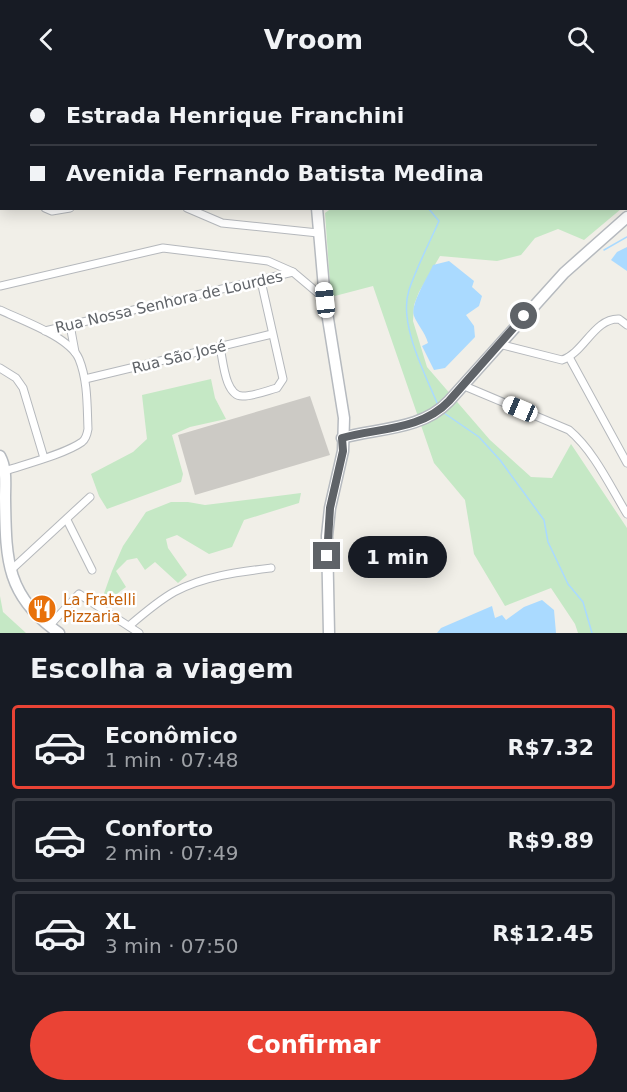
<!DOCTYPE html>
<html lang="pt">
<head>
<meta charset="utf-8">
<style>
  :root { --surface:#171b24; --page:#242831; --text:#f1f3f6; --muted:#9ea1a6; --line:#363941; --accent:#ea4335 }
  body { margin:0; font-family:"DejaVu Sans",sans-serif; background:var(--page); color:var(--text); height:100vh; display:flex; flex-direction:column; font-size:22px; white-space:nowrap }
  * { box-sizing:border-box; margin:0 }
  p { font-size:20px; color:var(--muted) }
  .icon { flex:none; width:33px; height:33px; fill:none; stroke:currentColor; stroke-width:2; stroke-linecap:round; stroke-linejoin:round }
  .map { position:relative; height:555px; overflow:hidden }
  .details { display:flex; flex-direction:column; background:var(--surface); flex:1 }
  .details>* { flex:none }
  .banner { position:absolute; left:0px; top:0px; width:627px; height:132px; box-shadow:0 3px 15px #0003; display:grid; align-content:center; height:132px; padding:0 30px; background:var(--surface) }
  .end { position:absolute; width:27px; height:27px; margin:-14px; border:8px solid #5f6368; background:#fff; box-shadow:0 0 0 3px #fff }
  .from { border-radius:50% }
  .bubble { position:absolute; height:42px; border-radius:21px; background:var(--surface); box-shadow:0 3px 15px #0003; font-size:20px; font-weight:600; line-height:42px; text-align:center }
  .car { position:absolute; width:18px; height:36px; margin:-18px -9px; border-radius:8px; box-shadow:0 0 4px 2px #0007; background:linear-gradient(#fff 24%,#345 0 40%,#fff 0 76%,#345 0 86%,#fff 0) }
  .banner b { display:flex; align-items:center; gap:21px; height:57px; font-size:22px }
  .banner b+b { border-top:2px solid var(--line) }
  .banner i { width:15px; height:15px; background:var(--text) }
  ul { padding:0; list-style:none }
  li { display:flex; align-items:center; gap:18px; height:84px; margin:0 12px 9px; padding:0 18px; border:3px solid var(--line); border-radius:6px }
  li div { flex:1 }
  li b { display:block; font-size:22px }
  li em { font-style:normal; font-weight:600 }
  li.current { border-color:var(--accent) }
  li>.icon { width:54px; height:54px; stroke-width:1.5 }
  h2 { padding:0 30px; font-size:27px; line-height:72px }
  .primary-button { display:flex; gap:12px; margin-top:auto; padding:12px 30px }
  .primary-button a { flex:1; height:69px; border-radius:36px; background:var(--accent); color:#fff; font-size:24px; font-weight:600; line-height:69px; text-align:center }
  header { display:flex; justify-content:space-between; align-items:center; height:78px; padding:0 30px; background:var(--surface); font-size:27px; font-weight:600 }
  .map>svg:first-child { display:block }
</style>
</head>
<body>
<header><svg class="icon" aria-label="back" viewBox="0 0 24 24"><path d="M15 5l-7 7 7 7"/></svg>Vroom<svg class="icon" aria-label="search" viewBox="0 0 24 24"><circle cx="10" cy="10" r="6"/><path d="M15 15l6 6"/></svg></header>
<div class="map">
<svg width="627" height="555" viewBox="0 0 627 555">
  <rect width="100%" height="100%" fill="#f1efe8"/>
  <!-- green -->
  <g fill="#c5e8c5">
    <polygon points="411,0 627,0 626,119 626,2"/>
    <polygon points="332,130 621,131 584,162 558,151 535,160 521,177 497,183 440,178 419,214 414,227 413,243 427,289 490,362 531,399 552,400 571,366 627,450 627,555 578,555 575,546 551,510 505,528 474,476 465,422 434,385 373,208 331,219 325,135"/>
    <polygon points="211,301 215,320 226,341 190,349 172,357 183,396 181,404 107,431 99,418 91,396 133,374 147,361 142,317"/>
    <polygon points="301,415 299,425 244,442 232,469 209,476 177,457 166,461 168,470 187,497 178,505 155,484 145,492 137,480 127,482 116,493 126,509 118,515 114,526 102,521 112,493 123,468 146,434 171,424 188,424 205,427"/>
    <polygon points="0,518 3,534 26,555 0,555"/>
  </g>
  <!-- water -->
  <g fill="#aadaff">
    <polygon points="627,169 627,193 611,182 617,174"/>
    <path d="M449,183L474,203L472,209L482,218L479,228L466,237L474,248L475,259L445,290L434,292L422,268L428,265C425,254 417,246 414,238C410,226 428,199 433,187Z"/>
    <polygon points="542,522 554,532 556,555 437,555 441,550 492,528 495,540 502,537 506,542 524,529"/>
  </g>
  <g fill="none" stroke-linecap="round" stroke-linejoin="round">
    <!-- stream -->
    <g stroke="#aadaff" stroke-width="1.5">
      <polyline points="334,0 334,2"/>
      <path d="M428,130L439,143C429,166 417,188 409,212C398,245 425,296 438,327"/>
      <polyline points="604,172 627,159"/>
      <polyline points="444,335 479,359 500,382 544,442 548,464 568,506 583,524 592,555"/>
    </g>
  </g>
  <!-- building -->
  <polygon fill="#cccac5" points="310,318 330,377 195,417 178,357"/>
  <g fill="none" stroke-linecap="round" stroke-linejoin="round">
    <!-- street casing -->
    <g stroke="#b5b8bc" stroke-width="9">
      <g id="street">
        <polyline points="2,0 5,2"/>
        <polyline points="0,98 2,99"/>
        <polyline points="45,130 52,133 70,130"/>
        <polyline points="187,130 222,145 318,155"/>
        <polyline points="0,208 163,170 268,183 293,194 325,221"/>
        <path d="M0,232C21,242 70,259 79,281C88,303 87,329 88,351C87,357 86,361 82,364C65,376 26,386 5,393"/>
        <polyline points="70,247 75,274"/>
        <polyline points="45,253 293,194"/>
        <path d="M499,266L562,282C584,275 594,240 619,241L627,247"/>
        <path d="M220,269C223,282 225,319 243,318C254,318 266,313 277,310L283,301L261,203"/>
        <polyline points="569,279 627,385"/>
        <polyline points="0,290 16,300 23,310 44,380"/>
        <polyline points="85,301 272,256"/>
        <path d="M462,307L569,352C594,373 610,408 627,436"/>
        <polyline points="67,442 92,492"/>
        <polyline points="11,492 90,419"/>
        <polyline points="49,548 79,516 139,555"/>
        <path d="M129,548C143,536 158,523 174,514C204,498 238,494 271,490"/>
      </g>
    </g>
    <!-- secondary casing -->
    <g stroke="#b6babf" stroke-width="13">
      <g id="secondary">
        <polyline points="305,0 306,2"/>
        <polyline points="317,130 325,222 344,340 343,373 330,430 327,458 329,555"/>
        <path d="M342,360C378,350 422,352 449,323L564,195L627,139"/>
        <path d="M0,378C7,391 5,406 5,420C6,480 5,518 59,555"/>
      </g>
    </g>
    <!-- street -->
    <use href="#street" stroke="#fff" stroke-width="7"/>
    <!-- secondary -->
    <use href="#secondary" stroke="#fff" stroke-width="10"/>
  </g>
  <g fill="none" stroke-linecap="round" stroke-linejoin="round">
    <!-- route -->
    <path stroke="#5f6368" stroke-width="8" d="M327,478L330,430L343,373L342,360C378,350 422,352 449,323L524,238"/>
  </g>
  <!-- icons -->
  <defs>
    <g id="restaurant-disc" transform="scale(1.5)"><circle r="9.5" fill="#e8710a" stroke="#fff"/><path d="M-5-6h1v4h1v-4h1v4h1v-4h1v5L-1.5 .5V6h-2V.5L-5-1ZM5-6V6H3V1.5H1.5Q1.5-4 5-6Z" fill="#fff"/></g>
  </defs>
  <g fill-rule="evenodd">
    <use href="#restaurant-disc" x="42" y="531"/>
  </g>
  <g text-anchor="middle" stroke-width="5" stroke-linejoin="round" paint-order="stroke">
    <!-- street labels -->
    <g font-size="15" fill="#5f6368" stroke="#fff">
      <text transform="translate(169 224) rotate(-13)" y="5">Rua Nossa Senhora de Lourdes</text>
      <text transform="translate(179 279) rotate(-14)" y="5">Rua São José</text>
    </g>
    <!-- food labels -->
    <g font-size="15" fill="#c56008" stroke="#fff" text-anchor="start">
      <text x="63" y="527">La Fratelli<tspan x="63" dy="17">Pizzaria</tspan></text>
    </g>
  </g>
</svg>
<i class="end from" style="left:524px;top:238px"></i>
<i class="end" style="left:327px;top:478px"></i>
<div class="bubble" style="left:348px;top:458px;width:99px">1 min</div>
<i class="car" style="left:325px;top:222px;rotate:354deg"></i>
<i class="car" style="left:520px;top:331px;rotate:293deg"></i>
<div class="banner">
<b><i class="from"></i>Estrada Henrique Franchini</b>
<b><i></i>Avenida Fernando Batista Medina</b>
</div>
</div>
<section class="details">
<h2>Escolha a viagem</h2>
<ul>
<li class="current"><svg class="icon" aria-label="car" viewBox="0 0 24 24"><path d="M5 17H2v-5l4-1 3-4h7l3 4 3 1v5h-3M9 17h6M6 11h13"/><circle cx="7" cy="17" r="2"/><circle cx="17" cy="17" r="2"/></svg><div><b>Econômico</b><p>1 min · 07:48</p></div><em>R$7.32</em></li>
<li><svg class="icon" aria-label="car" viewBox="0 0 24 24"><path d="M5 17H2v-5l4-1 3-4h7l3 4 3 1v5h-3M9 17h6M6 11h13"/><circle cx="7" cy="17" r="2"/><circle cx="17" cy="17" r="2"/></svg><div><b>Conforto</b><p>2 min · 07:49</p></div><em>R$9.89</em></li>
<li><svg class="icon" aria-label="car" viewBox="0 0 24 24"><path d="M5 17H2v-5l4-1 3-4h7l3 4 3 1v5h-3M9 17h6M6 11h13"/><circle cx="7" cy="17" r="2"/><circle cx="17" cy="17" r="2"/></svg><div><b>XL</b><p>3 min · 07:50</p></div><em>R$12.45</em></li>
</ul>
<div class="primary-button"><a>Confirmar</a></div>
</section>
</body>
</html>
